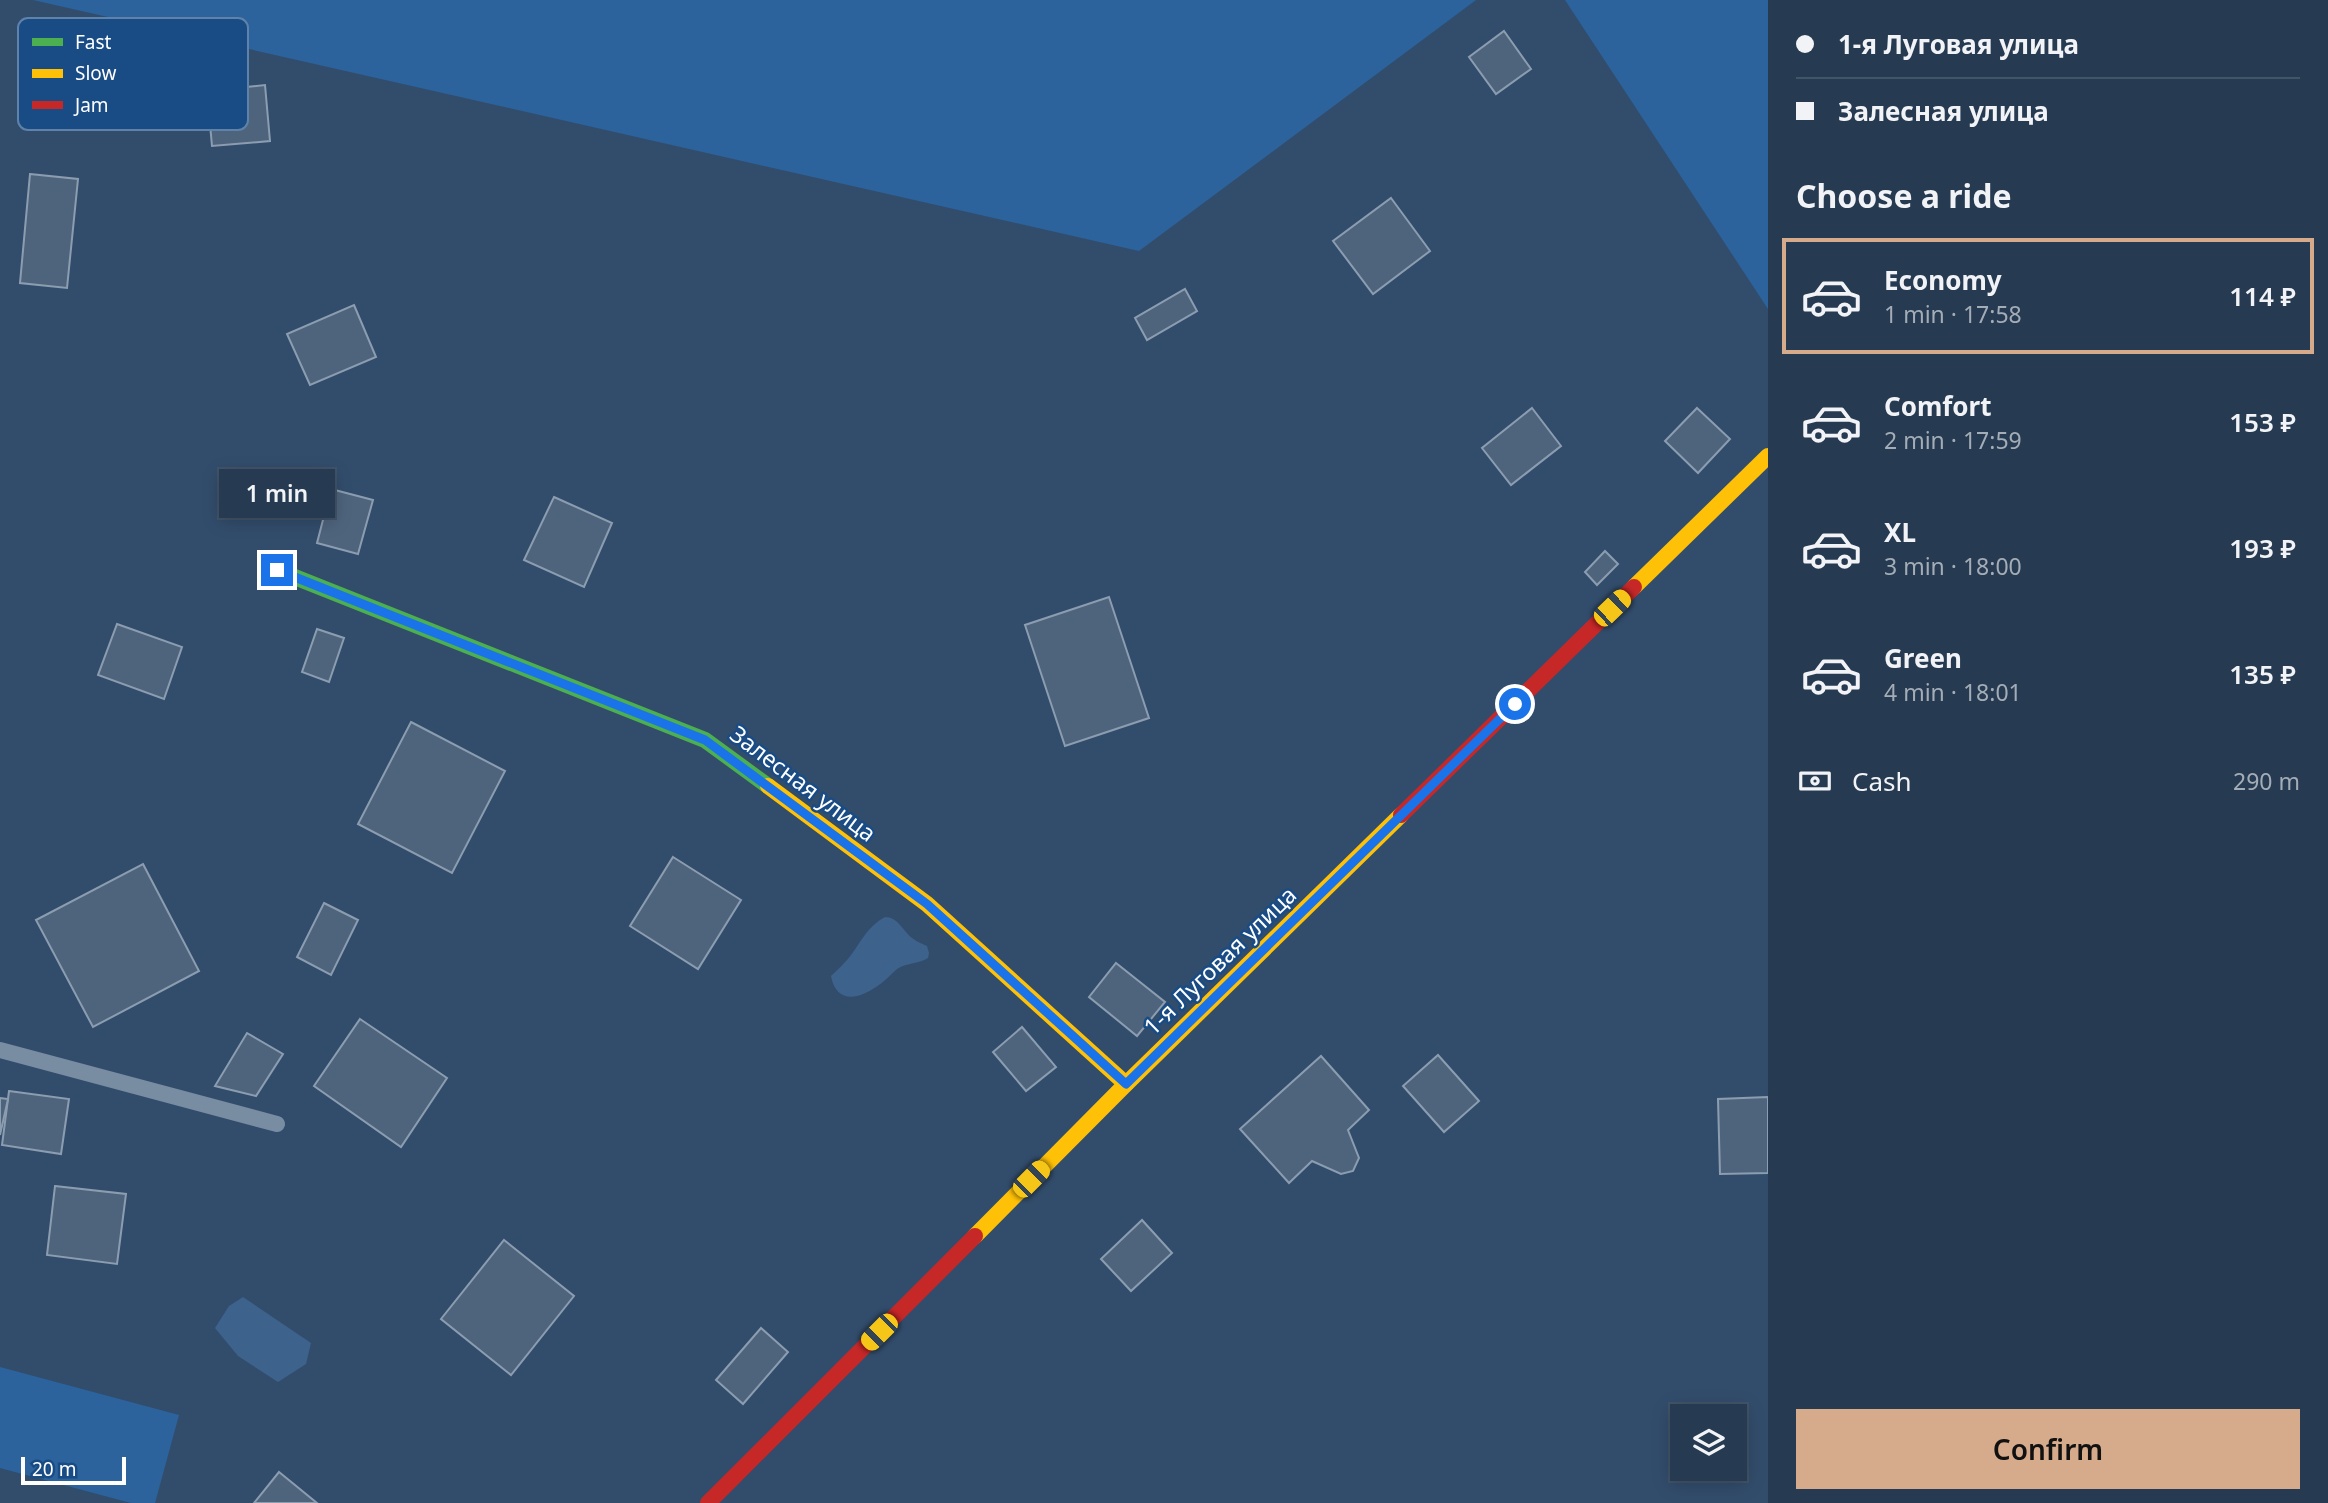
<!DOCTYPE html>
<html lang="en">
<head>
<meta charset="utf-8">
<style>
  :root { --surface:#263a51; --page:#2e4158; --text:#f1f3f6; --muted:#a4adb7; --line:#425468; --accent:#d6ab8b }
  body { margin:0; font-family:"Noto Sans",sans-serif; background:var(--page); color:var(--text); height:100vh; display:flex; flex-direction:column; font-size:26px; white-space:nowrap }
  * { box-sizing:border-box; margin:0 }
  p { font-size:23px; color:var(--muted) }
  .icon { flex:none; width:38px; height:38px; fill:none; stroke:currentColor; stroke-width:2; stroke-linecap:round; stroke-linejoin:round }
  .map { position:relative; flex:1; overflow:hidden }
  .details { display:flex; flex-direction:column; background:var(--surface); width:560px }
  .details>* { flex:none }
  .hud { display:grid; align-content:center; height:154px; padding:0 28px; background:var(--surface) }
  .controls { position:absolute; left:1670px; top:1404px; display:grid; gap:14px }
  .controls a { display:grid; place-items:center; width:77px; height:77px; border-radius:0px; background:var(--surface); box-shadow:0 4px 18px #0003,0 0 0 2px var(--line); font-size:35px }
  .scale { position:absolute; left:21px; bottom:18px; width:105px; box-sizing:border-box; padding-left:7px; border:4px solid #fff; border-top:0; font-size:19px; line-height:24px; white-space:nowrap; color:#fff; -webkit-text-stroke:5px #194c85; paint-order:stroke }
  .end { position:absolute; width:32px; height:32px; margin:-16px; border:9px solid #1a73e8; background:#fff; box-shadow:0 0 0 4px #fff }
  .from { border-radius:50% }
  .bubble { position:absolute; height:49px; border-radius:0px; background:var(--surface); box-shadow:0 4px 18px #0003,0 0 0 2px var(--line); font-size:23px; font-weight:600; line-height:49px; text-align:center }
  .car { position:absolute; width:21px; height:42px; margin:-21px -10px; border-radius:9px; box-shadow:0 0 5px 2px #0007; background:linear-gradient(#f5c518 24%,#345 0 40%,#f5c518 0 76%,#345 0 86%,#f5c518 0) }
  .hud b { display:flex; align-items:center; gap:24px; height:66px; font-size:26px }
  .hud b+b { border-top:2px solid var(--line) }
  .hud i { width:18px; height:18px; background:var(--text) }
  ul { padding:0; list-style:none }
  li { display:flex; align-items:center; gap:21px; height:116px; margin:0 14px 10px; padding:0 14px; border:4px solid transparent; border-radius:0px }
  li div { flex:1 }
  li b { display:block; font-size:26px }
  li em { font-style:normal; font-weight:600 }
  li.selected { border-color:var(--accent) }
  li>.icon { width:63px; height:63px; stroke-width:1.5 }
  h2 { padding:0 28px; font-size:32px; line-height:84px }
  .pay { display:flex; align-items:center; gap:18px; height:77px; padding:0 28px; font-size:26px }
  .pay p { margin-inline-start:auto }
  .button { display:flex; gap:14px; margin-top:auto; padding:14px 28px }
  .button a { flex:1; height:80px; border-radius:0px; background:var(--accent); color:#111; font-size:28px; font-weight:600; line-height:80px; text-align:center }
  main { display:flex; flex:1; min-height:0 }
  .map>svg:first-child { display:block }
</style>
</head>
<body>
<main>
<div class="map">
<svg width="1768" height="1503" viewBox="0 0 1768 1503">
  <rect width="100%" height="100%" fill="#324d6c"/>
  <!-- green -->
  <g fill="#2c639c">
    <polygon points="33,0 1476,0 1139,251"/>
    <polygon points="1565,0 1768,0 1768,309"/>
    <polygon points="0,1367 179,1415 155,1503 131,1503 0,1468"/>
  </g>
  <!-- water -->
  <g fill="#3d628b">
    <path d="M885,917C898,917 902,930 912,938C916,941 922,944 927,946L929,953L928,958C918,964 906,963 897,969C890,975 884,982 876,987C857,1000 836,1003 831,976C838,969 845,963 851,955C862,940 868,926 885,917Z"/>
    <polygon points="243,1297 311,1343 306,1364 278,1382 238,1356 215,1328 229,1306"/>
  </g>
  <!-- building -->
  <g fill="#4e647d" stroke="#8c9db0" stroke-width="2">
    <polygon points="1504,31 1531,69 1496,94 1469,57"/>
    <polygon points="265,85 270,141 212,146 207,91"/>
    <polygon points="30,174 78,179 67,288 20,283"/>
    <polygon points="1391,198 1430,251 1373,294 1333,241"/>
    <polygon points="1185,289 1197,311 1147,340 1135,318"/>
    <polygon points="354,305 376,357 310,385 287,334"/>
    <polygon points="1532,408 1561,446 1511,485 1482,448"/>
    <polygon points="1697,408 1730,439 1698,473 1665,441"/>
    <polygon points="331,489 373,500 358,554 317,543"/>
    <polygon points="554,497 612,523 584,587 524,560"/>
    <polygon points="1605,551 1618,564 1597,585 1585,572"/>
    <polygon points="1109,597 1149,718 1065,746 1025,625"/>
    <polygon points="117,624 182,647 164,699 98,675"/>
    <polygon points="317,629 344,638 329,682 302,672"/>
    <polygon points="411,722 505,771 452,873 358,824"/>
    <polygon points="673,857 741,900 698,969 630,926"/>
    <polygon points="143,864 199,971 93,1027 36,920"/>
    <polygon points="324,903 358,920 331,975 297,957"/>
    <polygon points="1116,963 1165,1002 1137,1036 1089,997"/>
    <polygon points="360,1019 447,1078 401,1147 314,1086"/>
    <polygon points="1022,1027 1056,1067 1026,1091 993,1052"/>
    <polygon points="247,1033 283,1054 256,1096 215,1086"/>
    <polygon points="1438,1055 1479,1101 1444,1132 1403,1086"/>
    <polygon points="1321,1056 1369,1110 1348,1130 1359,1158 1353,1171 1341,1174 1312,1161 1289,1183 1240,1129"/>
    <polygon points="9,1091 69,1099 61,1154 2,1145"/>
    <polygon points="1768,1097 1768,1173 1720,1174 1718,1099"/>
    <polygon points="0,1098 8,1099 0,1135"/>
    <polygon points="55,1186 126,1194 117,1264 47,1255"/>
    <polygon points="1142,1220 1172,1253 1131,1291 1101,1259"/>
    <polygon points="504,1240 574,1296 511,1375 441,1319"/>
    <polygon points="761,1328 788,1352 743,1404 716,1380"/>
    <polygon points="279,1472 317,1503 254,1503"/>
  </g>
  <g fill="none" stroke-linecap="round" stroke-linejoin="round">
    <!-- lane -->
    <polyline stroke="#788ca2" stroke-width="16" points="0,1050 277,1124"/>
    <!-- fast -->
    <polyline stroke="#4caf50" stroke-width="16" points="277,570 705,740 768,786"/>
    <!-- slow -->
    <g stroke="#ffc107" stroke-width="16">
      <polyline points="1634,587 1768,456"/>
      <polyline points="768,786 927,904 1126,1084"/>
      <polyline points="975,1236 1126,1084 1401,815"/>
    </g>
    <!-- jam -->
    <g stroke="#c62828" stroke-width="16">
      <polyline points="1401,815 1634,587"/>
      <polyline points="708,1503 975,1236"/>
    </g>
  </g>
  <g fill="none" stroke-linecap="round" stroke-linejoin="round">
    <!-- route -->
    <polyline stroke="#1a73e8" stroke-width="9" points="277,570 705,740 927,904 1126,1084 1515,704"/>
  </g>
  <g text-anchor="middle" stroke-width="5" stroke-linejoin="round" paint-order="stroke">
    <!-- street labels -->
    <g font-size="23" fill="#fff" stroke="#194c85">
      <text transform="translate(803 784) rotate(37)" y="8">Залесная улица</text>
      <text transform="translate(1220 961) rotate(-44)" y="8">1-я Луговая улица</text>
    </g>
  </g>
  <!-- legend -->
  <rect x="18" y="18" width="230" height="112" rx="10" fill="#194c85" stroke="#5e82aa" stroke-width="2"/>
  <rect x="32" y="38" width="31" height="8" fill="#4caf50"/>
  <rect x="32" y="69" width="31" height="9" fill="#ffc107"/>
  <rect x="32" y="101" width="31" height="8" fill="#c62828"/>
  <g font-size="19" fill="#fff">
    <text x="75" y="49">Fast</text>
    <text x="75" y="80">Slow</text>
    <text x="75" y="112">Jam</text>
  </g>
</svg>
<div class="controls">
<a><svg class="icon" aria-label="layers" viewBox="0 0 24 24"><path d="M12 4l9 5-9 5-9-5zM3 14l9 5 9-5"/></svg></a>
</div>
<div class="scale">20 m</div>
<i class="end from" style="left:1515px;top:704px"></i>
<i class="end" style="left:277px;top:570px"></i>
<div class="bubble" style="left:219px;top:469px;width:116px">1 min</div>
<i class="car" style="left:1612px;top:608px;rotate:46deg"></i>
<i class="car" style="left:1031px;top:1179px;rotate:45deg"></i>
<i class="car" style="left:879px;top:1332px;rotate:225deg"></i>
</div>
<section class="details">
<div class="hud">
<b><i class="from"></i>1-я Луговая улица</b>
<b><i></i>Залесная улица</b>
</div>
<h2>Choose a ride</h2>
<ul>
<li class="selected"><svg class="icon" aria-label="car" viewBox="0 0 24 24"><path d="M5 17H2v-5l4-1 3-4h7l3 4 3 1v5h-3M9 17h6M6 11h13"/><circle cx="7" cy="17" r="2"/><circle cx="17" cy="17" r="2"/></svg><div><b>Economy</b><p>1 min · 17:58</p></div><em>114 ₽</em></li>
<li><svg class="icon" aria-label="car" viewBox="0 0 24 24"><path d="M5 17H2v-5l4-1 3-4h7l3 4 3 1v5h-3M9 17h6M6 11h13"/><circle cx="7" cy="17" r="2"/><circle cx="17" cy="17" r="2"/></svg><div><b>Comfort</b><p>2 min · 17:59</p></div><em>153 ₽</em></li>
<li><svg class="icon" aria-label="car" viewBox="0 0 24 24"><path d="M5 17H2v-5l4-1 3-4h7l3 4 3 1v5h-3M9 17h6M6 11h13"/><circle cx="7" cy="17" r="2"/><circle cx="17" cy="17" r="2"/></svg><div><b>XL</b><p>3 min · 18:00</p></div><em>193 ₽</em></li>
<li><svg class="icon" aria-label="car" viewBox="0 0 24 24"><path d="M5 17H2v-5l4-1 3-4h7l3 4 3 1v5h-3M9 17h6M6 11h13"/><circle cx="7" cy="17" r="2"/><circle cx="17" cy="17" r="2"/></svg><div><b>Green</b><p>4 min · 18:01</p></div><em>135 ₽</em></li>
</ul>
<div class="pay"><svg class="icon" aria-label="cash" viewBox="0 0 24 24"><path d="M3 7h18v10H3z"/><circle cx="12" cy="12" r="2"/></svg>Cash<p>290 m</p></div>
<div class="button"><a>Confirm</a></div>
</section>
</main>
</body>
</html>
